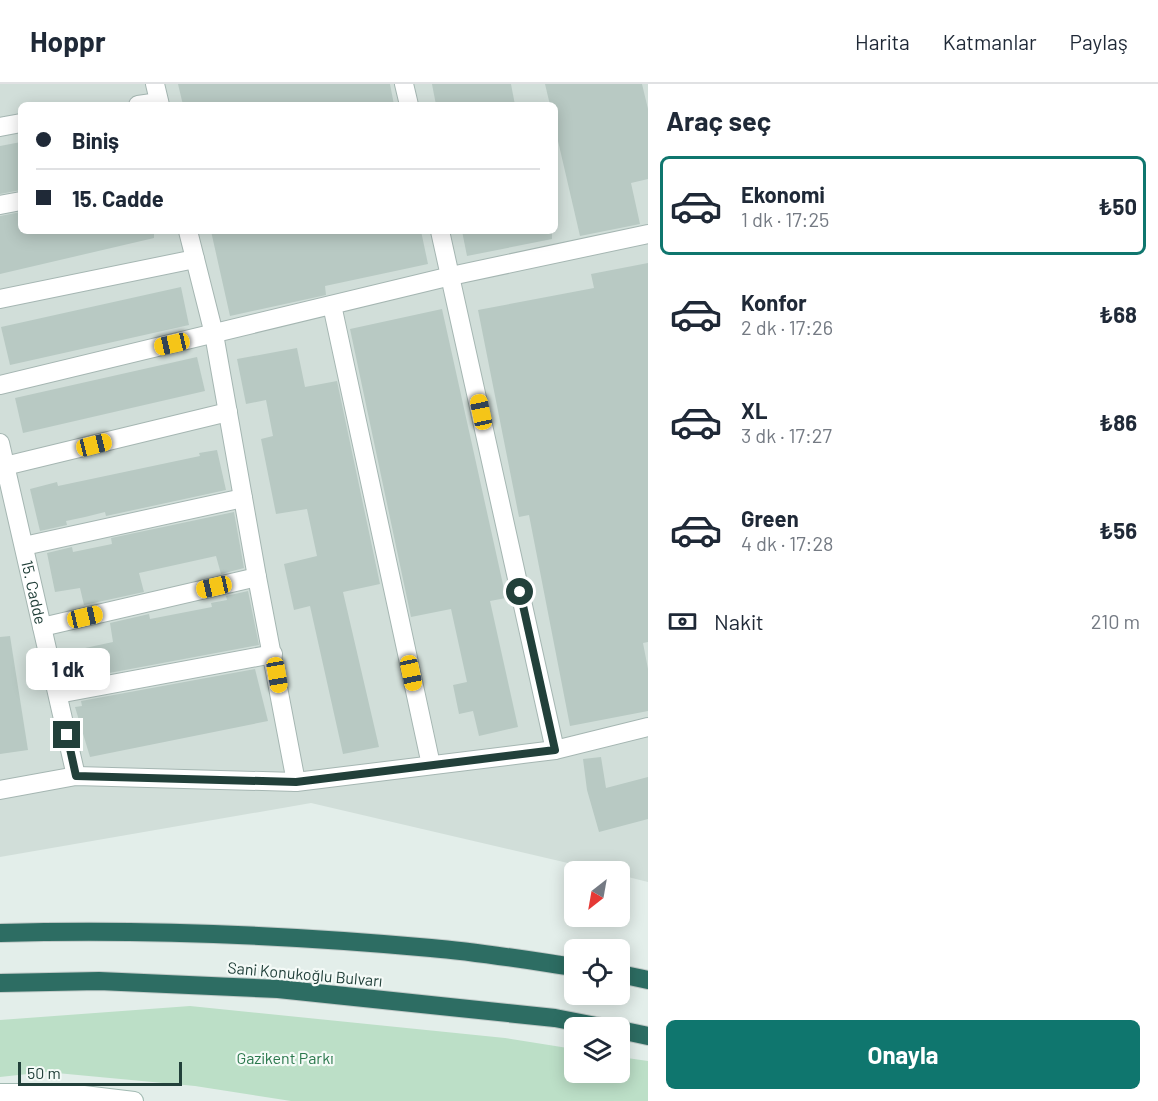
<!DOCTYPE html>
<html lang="tr">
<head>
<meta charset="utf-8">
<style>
  :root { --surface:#fff; --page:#f6f6f7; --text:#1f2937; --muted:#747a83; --line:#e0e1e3; --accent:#0f766e }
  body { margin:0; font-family:Barlow,sans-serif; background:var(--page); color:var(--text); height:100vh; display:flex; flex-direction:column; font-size:22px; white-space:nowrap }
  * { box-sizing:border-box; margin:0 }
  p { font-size:20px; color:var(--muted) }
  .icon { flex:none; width:33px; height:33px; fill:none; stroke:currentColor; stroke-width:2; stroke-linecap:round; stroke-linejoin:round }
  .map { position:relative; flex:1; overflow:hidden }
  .sheet { display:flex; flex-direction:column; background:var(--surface); width:510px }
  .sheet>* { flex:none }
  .hud { position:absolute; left:18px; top:18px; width:540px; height:132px; border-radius:9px; box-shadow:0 3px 15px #0003; display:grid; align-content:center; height:132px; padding:0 18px; background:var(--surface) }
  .needle { width:39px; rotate:211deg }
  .fabs { position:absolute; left:564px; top:777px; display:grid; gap:12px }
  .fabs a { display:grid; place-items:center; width:66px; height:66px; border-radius:9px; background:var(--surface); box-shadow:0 3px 15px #0003; font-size:30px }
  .scale { position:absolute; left:18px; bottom:15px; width:164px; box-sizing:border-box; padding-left:6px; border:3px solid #22403a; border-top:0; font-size:16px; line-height:21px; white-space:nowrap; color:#22403a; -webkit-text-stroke:4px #f4faf7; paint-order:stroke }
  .end { position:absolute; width:27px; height:27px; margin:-14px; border:8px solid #22403a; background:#fff; box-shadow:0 0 0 3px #fff }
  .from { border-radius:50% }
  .bubble { position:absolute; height:42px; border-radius:9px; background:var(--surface); box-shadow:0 3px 15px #0003; font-size:20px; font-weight:700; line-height:42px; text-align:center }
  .car { position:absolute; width:18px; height:36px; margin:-18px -9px; border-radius:8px; box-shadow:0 0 4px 2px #0007; background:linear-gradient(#f5c518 24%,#345 0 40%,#f5c518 0 76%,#345 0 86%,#f5c518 0) }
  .hud b { display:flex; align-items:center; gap:21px; height:57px; font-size:22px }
  .hud b+b { border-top:2px solid var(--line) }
  .hud i { width:15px; height:15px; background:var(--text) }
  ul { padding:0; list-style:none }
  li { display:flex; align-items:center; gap:18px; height:99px; margin:0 12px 9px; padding:0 6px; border:3px solid transparent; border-radius:9px }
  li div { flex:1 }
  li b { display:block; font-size:22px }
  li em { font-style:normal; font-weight:700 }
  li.on { border-color:var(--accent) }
  li>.icon { width:54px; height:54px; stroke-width:1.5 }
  h2 { padding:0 18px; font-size:27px; line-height:72px }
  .pay { display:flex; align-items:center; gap:15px; height:66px; padding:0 18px; font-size:22px }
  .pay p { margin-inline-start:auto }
  .cta { display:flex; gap:12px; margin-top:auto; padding:12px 18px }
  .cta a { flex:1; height:69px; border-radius:9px; background:var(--accent); color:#fff; font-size:24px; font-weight:700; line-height:69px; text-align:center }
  header { display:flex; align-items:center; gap:36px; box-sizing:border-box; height:84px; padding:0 30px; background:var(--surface); border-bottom:2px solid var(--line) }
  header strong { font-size:28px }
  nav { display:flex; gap:33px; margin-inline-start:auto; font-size:21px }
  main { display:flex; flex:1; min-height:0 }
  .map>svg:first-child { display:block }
</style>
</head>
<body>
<header>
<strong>Hoppr</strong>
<nav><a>Harita</a><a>Katmanlar</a><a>Paylaş</a></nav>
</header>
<main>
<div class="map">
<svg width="648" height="1017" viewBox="0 0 648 1017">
  <rect width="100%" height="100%" fill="#e3eeea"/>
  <!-- built -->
  <path fill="#d1ded9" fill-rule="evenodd" d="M0,0H648V798L620,791V788L602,787L311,719L0,773ZM21,21H555V147H21Z"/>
  <!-- green -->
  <polygon fill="#bcdfc7" points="190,922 505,954 574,965 574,988 620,988 620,973 648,977 648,1017 291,1017 195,1002 46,988 0,993 0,936"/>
  <!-- building -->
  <g fill="#b8c9c3">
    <polygon points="178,0 390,0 394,21 183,21"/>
    <polygon points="432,0 511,0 515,21 436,21"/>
    <polygon points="545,0 642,0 648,25 648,95 631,99 640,140 580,152 555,44 555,21 550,21"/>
    <polygon points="21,58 21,106 0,110 0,62"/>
    <polygon points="21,128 21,147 154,147 154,154 0,190 0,132"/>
    <polygon points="211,147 421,147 428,180 325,202 326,211 230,232"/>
    <polygon points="462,147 552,147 552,155 467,172"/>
    <polygon points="648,179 648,558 643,559 648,585 648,627 570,642 529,431 519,433 478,226 594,204 591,190"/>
    <polygon points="181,203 189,241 10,281 1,243"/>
    <polygon points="442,225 506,514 490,517 518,643 479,652 473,627 459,630 453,601 467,598 451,525 411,533 350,245"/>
    <polygon points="297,264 305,303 337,297 380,500 343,508 379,663 343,670 310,522 294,526 284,480 317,472 307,425 276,430 261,355 273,352 266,316 246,320 237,275"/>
    <polygon points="197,273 205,307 23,349 15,314"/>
    <polygon points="217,366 226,406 106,432 105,428 85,433 66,437 67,441 40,447 30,405 57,398 58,402 200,372 199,369"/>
    <polygon points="234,428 244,484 221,490 216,472 139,489 144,508 84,521 80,504 55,508 47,469 72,463 73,468 112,460 111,454"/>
    <polygon points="248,507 259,561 77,595 71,567 113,558 110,539 149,530 150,535 212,523 211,519 227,516 226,512"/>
    <polygon points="10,552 28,666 0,670 0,553"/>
    <polygon points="255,585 268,637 90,673 75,623 82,622 81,617"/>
    <polygon points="601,673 606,704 648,693 648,735 599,748 587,706 583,675"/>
  </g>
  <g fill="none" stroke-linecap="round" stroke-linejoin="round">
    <!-- street casing -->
    <g stroke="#a5b6b2" stroke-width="20">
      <g id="street">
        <polyline points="155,0 160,21"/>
        <polyline points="404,0 409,21"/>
        <polyline points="138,21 159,18"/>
        <polyline points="0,43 21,39"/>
        <polyline points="0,121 21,117"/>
        <polyline points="188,147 214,250 257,493 296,698"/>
        <polyline points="440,147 555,666"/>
        <polyline points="0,215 195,175"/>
        <polyline points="332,221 431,681"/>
        <polyline points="0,301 451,192 648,150"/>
        <path id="s1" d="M0,359L76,692"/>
        <polyline points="5,382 228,328"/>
        <polyline points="24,462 243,414"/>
        <polyline points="42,543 257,493"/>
        <polyline points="58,610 273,570"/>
        <polyline points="0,706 76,692 296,698 555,666 648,643"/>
      </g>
    </g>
    <!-- secondary casing -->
    <g stroke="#a1bab2" stroke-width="20">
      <polyline id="secondary" points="0,1009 67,1009 134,1017"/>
    </g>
    <!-- highway casing -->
    <g stroke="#c1cac8" stroke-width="20">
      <g id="highway">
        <path d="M0,849C143,845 288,851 431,864C479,868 527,876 574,883"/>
        <polyline points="620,890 648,896"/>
        <polyline points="0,899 99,897 278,905 555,934 606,944"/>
        <polyline points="620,946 648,952"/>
      </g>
    </g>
    <!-- street -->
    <use href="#street" stroke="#fff" stroke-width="18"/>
    <!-- secondary -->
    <use href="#secondary" stroke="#fff" stroke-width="18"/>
    <!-- highway -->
    <use href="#highway" stroke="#2d6d63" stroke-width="18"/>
  </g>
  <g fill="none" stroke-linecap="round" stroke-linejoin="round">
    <!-- route -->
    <polyline stroke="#22403a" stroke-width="8" points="67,651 76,692 296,698 555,666 520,508"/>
  </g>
  <g text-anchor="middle" stroke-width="4.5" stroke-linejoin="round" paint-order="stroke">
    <!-- street labels -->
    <g font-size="16" fill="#22403a" stroke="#f4faf7">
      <text dy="6" stroke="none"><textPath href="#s1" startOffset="153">15. Cadde</textPath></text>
      <text transform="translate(305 890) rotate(5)" y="6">Sani Konukoğlu Bulvarı</text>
    </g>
    <!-- park labels -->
    <g font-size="16" fill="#2b784d" stroke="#f4faf7">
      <text x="285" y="980">Gazikent Parkı</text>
    </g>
  </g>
</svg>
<div class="fabs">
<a><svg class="needle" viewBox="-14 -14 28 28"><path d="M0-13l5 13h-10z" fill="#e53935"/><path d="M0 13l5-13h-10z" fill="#747a83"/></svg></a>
<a><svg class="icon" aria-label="locate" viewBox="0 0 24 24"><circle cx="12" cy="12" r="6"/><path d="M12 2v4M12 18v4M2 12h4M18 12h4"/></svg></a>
<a><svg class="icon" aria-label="layers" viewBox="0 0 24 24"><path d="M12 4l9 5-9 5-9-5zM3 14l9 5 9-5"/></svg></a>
</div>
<div class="scale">50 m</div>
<i class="end from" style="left:520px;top:508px"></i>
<i class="end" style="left:67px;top:651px"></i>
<div class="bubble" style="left:26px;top:564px;width:84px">1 dk</div>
<i class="car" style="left:172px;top:260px;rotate:257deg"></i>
<i class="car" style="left:481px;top:328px;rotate:348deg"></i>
<i class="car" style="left:94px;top:361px;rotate:76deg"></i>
<i class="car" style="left:214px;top:503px;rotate:257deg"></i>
<i class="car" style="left:85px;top:533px;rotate:77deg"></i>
<i class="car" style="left:411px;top:589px;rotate:168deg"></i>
<i class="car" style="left:277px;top:591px;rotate:170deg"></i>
<div class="hud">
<b><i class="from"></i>Biniş</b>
<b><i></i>15. Cadde</b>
</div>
</div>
<section class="sheet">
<h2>Araç seç</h2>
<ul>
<li class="on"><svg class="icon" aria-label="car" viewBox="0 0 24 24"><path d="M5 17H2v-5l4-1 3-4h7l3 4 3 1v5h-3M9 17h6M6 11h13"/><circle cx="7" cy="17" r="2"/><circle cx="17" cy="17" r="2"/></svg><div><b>Ekonomi</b><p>1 dk · 17:25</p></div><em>₺50</em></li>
<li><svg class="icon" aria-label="car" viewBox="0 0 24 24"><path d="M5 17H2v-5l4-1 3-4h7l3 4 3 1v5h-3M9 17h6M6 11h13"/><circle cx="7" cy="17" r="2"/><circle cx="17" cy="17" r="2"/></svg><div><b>Konfor</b><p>2 dk · 17:26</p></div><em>₺68</em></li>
<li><svg class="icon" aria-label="car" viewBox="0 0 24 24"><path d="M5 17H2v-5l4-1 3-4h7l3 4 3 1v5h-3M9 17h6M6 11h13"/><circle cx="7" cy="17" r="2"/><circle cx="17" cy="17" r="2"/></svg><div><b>XL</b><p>3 dk · 17:27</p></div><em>₺86</em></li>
<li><svg class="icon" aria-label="car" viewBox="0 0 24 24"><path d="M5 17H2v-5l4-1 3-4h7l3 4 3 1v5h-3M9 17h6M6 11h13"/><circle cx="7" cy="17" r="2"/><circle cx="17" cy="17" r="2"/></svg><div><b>Green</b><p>4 dk · 17:28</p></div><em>₺56</em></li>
</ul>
<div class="pay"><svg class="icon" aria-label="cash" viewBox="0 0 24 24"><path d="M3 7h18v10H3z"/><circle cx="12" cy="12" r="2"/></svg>Nakit<p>210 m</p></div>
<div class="cta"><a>Onayla</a></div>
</section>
</main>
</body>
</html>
